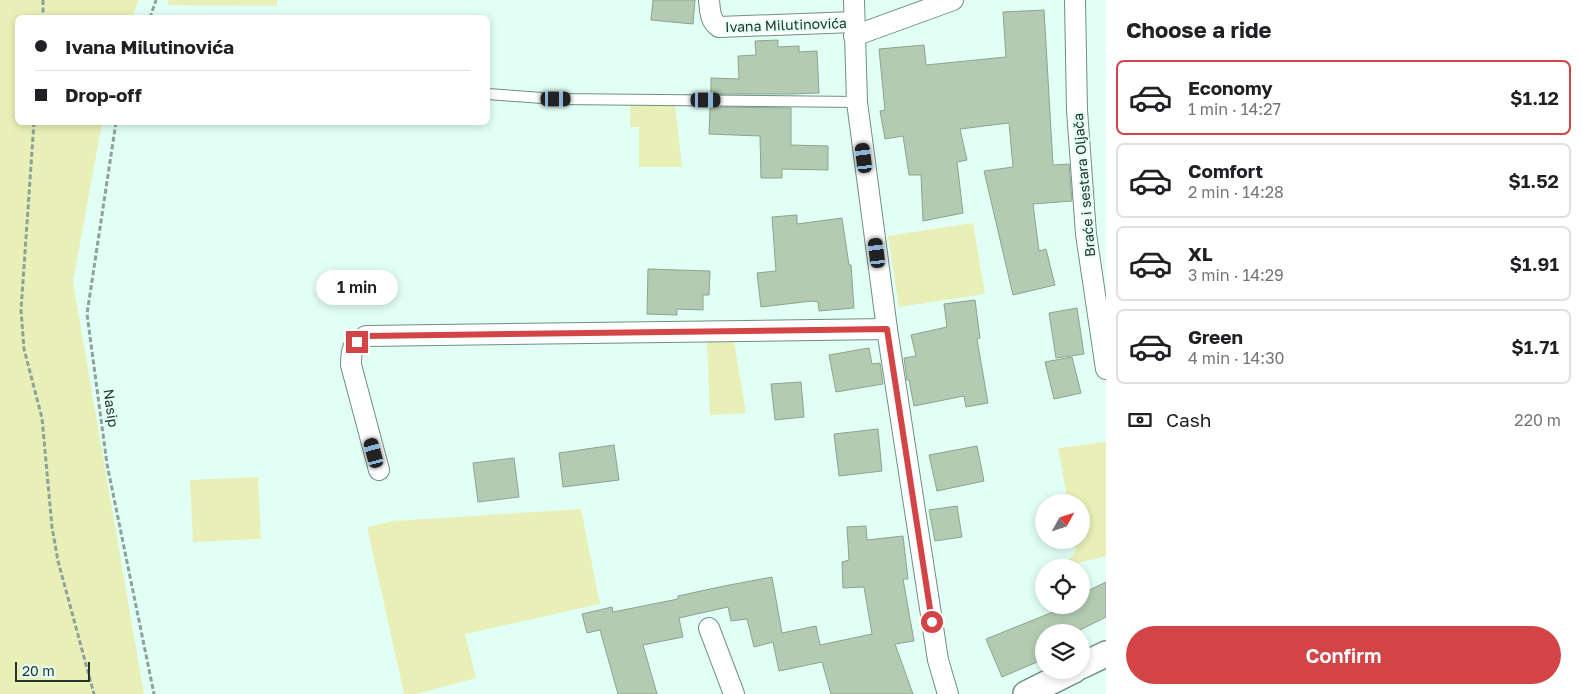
<!DOCTYPE html>
<html lang="en">
<head>
<meta charset="utf-8">
<style>
  :root { --surface:#fff; --page:#f6f6f6; --text:#202124; --muted:#757577; --line:#e0e0e0; --accent:#d34447 }
  body { margin:0; font-family:"Golos Text",sans-serif; background:var(--page); color:var(--text); height:100vh; display:flex; flex-direction:column; font-size:19px; white-space:nowrap }
  * { box-sizing:border-box; margin:0 }
  p { font-size:16px; color:var(--muted) }
  .icon { flex:none; width:28px; height:28px; fill:none; stroke:currentColor; stroke-width:2; stroke-linecap:round; stroke-linejoin:round }
  .map { position:relative; flex:1; overflow:hidden }
  .details { display:flex; flex-direction:column; background:var(--surface); width:475px }
  .details>* { flex:none }
  .guide { position:absolute; left:15px; top:15px; width:475px; height:110px; border-radius:8px; box-shadow:0 2px 8px #0003; display:grid; align-content:center; height:110px; padding:0 20px; background:var(--surface) }
  .needle { width:32px; rotate:50deg }
  .buttons { position:absolute; left:1035px; top:494px; display:grid; gap:10px }
  .buttons a { display:grid; place-items:center; width:55px; height:55px; border-radius:50%; background:var(--surface); box-shadow:0 2px 8px #0003; font-size:25px }
  .scale { position:absolute; left:15px; bottom:12px; width:75px; box-sizing:border-box; padding-left:5px; border:2px solid #263430; border-top:0; font-size:14px; line-height:18px; white-space:nowrap; color:#263430; -webkit-text-stroke:4px #e2fff5; paint-order:stroke }
  .end { position:absolute; width:22px; height:22px; margin:-11px; border:6px solid #d34447; background:#fff; box-shadow:0 0 0 2px #fff }
  .from { border-radius:50% }
  .bubble { position:absolute; height:35px; border-radius:18px; background:var(--surface); box-shadow:0 2px 8px #0003; font-size:16px; font-weight:600; line-height:35px; text-align:center }
  .car { position:absolute; width:15px; height:30px; margin:-15px -8px; border-radius:6px; box-shadow:0 0 4px 1px #0007; background:linear-gradient(#222 24%,#8ab4d8 0 40%,#222 0 76%,#8ab4d8 0 86%,#222 0) }
  .guide b { display:flex; align-items:center; gap:18px; height:48px; font-size:19px }
  .guide b+b { border-top:1px solid var(--line) }
  .guide i { width:12px; height:12px; background:var(--text) }
  ul { padding:0; list-style:none }
  li { display:flex; align-items:center; gap:15px; height:75px; margin:0 10px 8px; padding:0 10px; border:2px solid var(--line); border-radius:8px }
  li div { flex:1 }
  li b { display:block; font-size:19px }
  li em { font-style:normal; font-weight:600 }
  li.current { border-color:var(--accent) }
  li>.icon { width:45px; height:45px; stroke-width:1.5 }
  h2 { padding:0 20px; font-size:22px; line-height:60px }
  .pay { display:flex; align-items:center; gap:12px; height:55px; padding:0 20px; font-size:19px }
  .pay p { margin-inline-start:auto }
  .primary-button { display:flex; gap:10px; margin-top:auto; padding:10px 20px }
  .primary-button a { flex:1; height:58px; border-radius:30px; background:var(--accent); color:#fff; font-size:20px; font-weight:600; line-height:58px; text-align:center }
  main { display:flex; flex:1; min-height:0 }
  .map>svg:first-child { display:block }
</style>
</head>
<body>
<main>
<div class="map">
<svg width="1106" height="694" viewBox="0 0 1106 694">
  <rect width="100%" height="100%" fill="#e2fff5"/>
  <!-- green -->
  <g fill="#e9f0b7">
    <polygon points="0,0 139,0 132,17 18,18 18,122 102,123 73,282 144,694 0,694"/>
    <polygon points="169,0 277,0 277,6 167,5"/>
    <polygon points="630,103 675,105 682,167 639,167 639,127 630,127"/>
    <polygon points="973,223 985,294 899,307 888,236"/>
    <polygon points="707,342 734,342 746,413 710,415"/>
    <polygon points="1106,442 1106,556 1065,566 1076,550 1074,540 1081,540 1081,502 1068,502 1058,448"/>
    <polygon points="258,477 261,539 193,542 190,480"/>
    <polygon points="581,509 600,604 465,634 476,678 417,694 404,694 367,527 394,521"/>
  </g>
  <!-- building -->
  <g fill="#b4cbb3" stroke="#8da38c">
    <polygon points="653,0 695,0 693,24 651,20"/>
    <polygon points="1044,10 1053,165 1069,164 1072,201 1033,204 1039,251 1046,249 1055,285 1013,295 984,171 1013,167 1009,123 960,129 967,160 957,162 963,213 923,221 921,175 909,175 903,136 885,139 880,111 885,110 879,49 924,45 926,65 1006,57 1003,12"/>
    <polygon points="778,40 778,47 799,46 799,52 817,51 819,93 791,94 711,94 711,78 739,79 738,56 756,55 755,41"/>
    <polygon points="710,107 791,108 791,145 828,146 828,170 782,169 782,178 761,178 760,136 709,134"/>
    <polygon points="797,215 797,224 842,218 849,265 851,265 854,308 819,311 818,302 812,301 761,307 757,273 776,271 772,217"/>
    <polygon points="648,269 710,271 709,295 703,295 703,310 677,309 677,315 647,314"/>
    <polygon points="975,300 980,338 977,339 988,403 966,407 964,396 914,406 909,380 907,380 904,358 916,356 911,335 947,327 944,304"/>
    <polygon points="1077,308 1084,354 1056,358 1049,313"/>
    <polygon points="869,348 872,364 880,363 883,384 836,392 829,355"/>
    <polygon points="1072,357 1081,393 1054,399 1045,362"/>
    <polygon points="801,382 804,417 775,420 771,384"/>
    <polygon points="878,429 882,471 839,476 834,434"/>
    <polygon points="614,445 619,480 563,487 559,453"/>
    <polygon points="977,446 984,481 937,491 929,455"/>
    <polygon points="514,458 519,497 478,502 473,463"/>
    <polygon points="957,506 962,537 935,541 929,510"/>
    <polygon points="866,526 867,540 903,536 908,579 903,579 914,641 895,644 913,694 831,694 822,662 779,671 773,642 754,647 747,619 731,621 728,607 679,618 683,637 643,645 657,694 618,694 600,630 587,633 582,614 612,607 613,612 678,599 678,596 724,586 772,577 782,633 816,626 820,645 872,634 864,587 843,588 842,562 849,560 847,527"/>
    <polygon points="1106,582 1106,617 1076,632 1044,632 1044,659 1002,677 986,639 1053,612 1052,610 1060,605 1081,605 1081,594"/>
  </g>
  <g fill="none" stroke-linecap="round" stroke-linejoin="round">
    <!-- service casing -->
    <g stroke="#6e8f84" stroke-width="12">
      <polyline id="service" points="488,94 556,99 857,102"/>
    </g>
    <!-- minor casing -->
    <g stroke="#6e8f84" stroke-width="22">
      <g id="minor">
        <path d="M709,0C710,11 710,21 719,27L854,22"/>
        <polyline points="854,0 857,102 887,329 938,660 948,694"/>
        <polyline points="1075,0 1077,110 1086,234 1106,369"/>
        <polyline points="854,36 953,0"/>
        <path d="M379,470L351,365C351,349 352,345 366,336L887,329"/>
        <polyline points="709,628 734,694"/>
      </g>
    </g>
    <!-- tertiary casing -->
    <g stroke="#6e8f84" stroke-width="28">
      <g id="tertiary">
        <polyline points="1081,666 1106,654"/>
        <polyline points="1026,694 1074,670"/>
      </g>
    </g>
    <!-- path -->
    <g stroke="#8ca29a" stroke-width="3" stroke-dasharray="5 2.5" stroke-linecap="butt">
      <polyline points="43,0 43,18"/>
      <polyline points="150,18 156,0"/>
      <polyline points="34,122 21,310 24,349 42,418 52,527 58,561 94,694"/>
      <polyline points="116,122 87,314 107,464 154,694"/>
    </g>
    <!-- service -->
    <use href="#service" stroke="#fff" stroke-width="10"/>
    <!-- minor -->
    <use href="#minor" stroke="#fff" stroke-width="20"/>
    <!-- tertiary -->
    <use href="#tertiary" stroke="#fff" stroke-width="25"/>
  </g>
  <g fill="none" stroke-linecap="round" stroke-linejoin="round">
    <!-- route -->
    <polyline stroke="#d34447" stroke-width="6" points="357,342 366,336 887,329 932,622"/>
  </g>
  <g text-anchor="middle" stroke-width="4" stroke-linejoin="round" paint-order="stroke">
    <!-- street labels -->
    <g font-size="14" fill="#263430" stroke="#e2fff5">
      <text transform="translate(786 25) rotate(-2)" y="5">Ivana Milutinovića</text>
      <text transform="translate(1084 185) rotate(-95)" y="5">Braće i sestara Oljača</text>
      <text transform="translate(111 408) rotate(82)" y="5">Nasip</text>
    </g>
  </g>
</svg>
<div class="buttons">
<a><svg class="needle" viewBox="-14 -14 28 28"><path d="M0-13l5 13h-10z" fill="#e53935"/><path d="M0 13l5-13h-10z" fill="#757577"/></svg></a>
<a><svg class="icon" aria-label="locate" viewBox="0 0 24 24"><circle cx="12" cy="12" r="6"/><path d="M12 2v4M12 18v4M2 12h4M18 12h4"/></svg></a>
<a><svg class="icon" aria-label="layers" viewBox="0 0 24 24"><path d="M12 4l9 5-9 5-9-5zM3 14l9 5 9-5"/></svg></a>
</div>
<div class="scale">20 m</div>
<i class="end from" style="left:932px;top:622px"></i>
<i class="end" style="left:357px;top:342px"></i>
<div class="bubble" style="left:316px;top:270px;width:82px">1 min</div>
<i class="car" style="left:556px;top:99px;rotate:90deg"></i>
<i class="car" style="left:706px;top:100px;rotate:90deg"></i>
<i class="car" style="left:864px;top:158px;rotate:353deg"></i>
<i class="car" style="left:877px;top:253px;rotate:353deg"></i>
<i class="car" style="left:374px;top:453px;rotate:345deg"></i>
<div class="guide">
<b><i class="from"></i>Ivana Milutinovića</b>
<b><i></i>Drop-off</b>
</div>
</div>
<section class="details">
<h2>Choose a ride</h2>
<ul>
<li class="current"><svg class="icon" aria-label="car" viewBox="0 0 24 24"><path d="M5 17H2v-5l4-1 3-4h7l3 4 3 1v5h-3M9 17h6M6 11h13"/><circle cx="7" cy="17" r="2"/><circle cx="17" cy="17" r="2"/></svg><div><b>Economy</b><p>1 min · 14:27</p></div><em>$1.12</em></li>
<li><svg class="icon" aria-label="car" viewBox="0 0 24 24"><path d="M5 17H2v-5l4-1 3-4h7l3 4 3 1v5h-3M9 17h6M6 11h13"/><circle cx="7" cy="17" r="2"/><circle cx="17" cy="17" r="2"/></svg><div><b>Comfort</b><p>2 min · 14:28</p></div><em>$1.52</em></li>
<li><svg class="icon" aria-label="car" viewBox="0 0 24 24"><path d="M5 17H2v-5l4-1 3-4h7l3 4 3 1v5h-3M9 17h6M6 11h13"/><circle cx="7" cy="17" r="2"/><circle cx="17" cy="17" r="2"/></svg><div><b>XL</b><p>3 min · 14:29</p></div><em>$1.91</em></li>
<li><svg class="icon" aria-label="car" viewBox="0 0 24 24"><path d="M5 17H2v-5l4-1 3-4h7l3 4 3 1v5h-3M9 17h6M6 11h13"/><circle cx="7" cy="17" r="2"/><circle cx="17" cy="17" r="2"/></svg><div><b>Green</b><p>4 min · 14:30</p></div><em>$1.71</em></li>
</ul>
<div class="pay"><svg class="icon" aria-label="cash" viewBox="0 0 24 24"><path d="M3 7h18v10H3z"/><circle cx="12" cy="12" r="2"/></svg>Cash<p>220 m</p></div>
<div class="primary-button"><a>Confirm</a></div>
</section>
</main>
</body>
</html>
